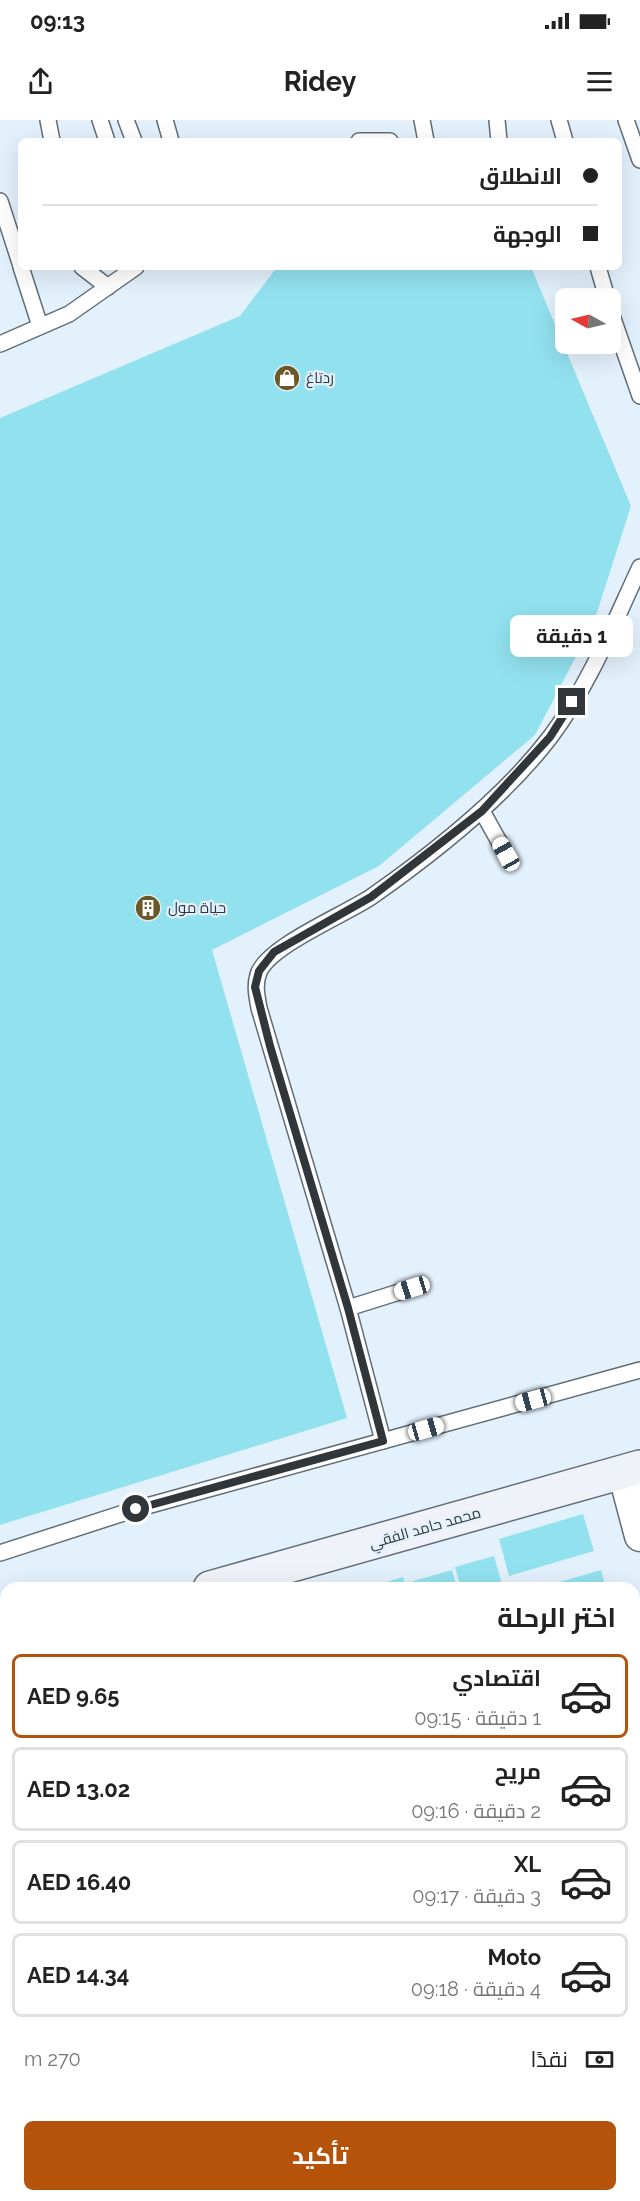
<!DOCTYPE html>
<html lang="ar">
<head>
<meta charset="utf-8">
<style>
  :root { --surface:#fff; --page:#f2f2f2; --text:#222; --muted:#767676; --line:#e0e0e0; --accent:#b45309 }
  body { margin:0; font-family:Raleway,Cairo,sans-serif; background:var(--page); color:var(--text); direction:rtl; height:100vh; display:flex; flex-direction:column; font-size:22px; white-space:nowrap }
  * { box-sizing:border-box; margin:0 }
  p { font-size:20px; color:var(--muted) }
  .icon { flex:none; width:33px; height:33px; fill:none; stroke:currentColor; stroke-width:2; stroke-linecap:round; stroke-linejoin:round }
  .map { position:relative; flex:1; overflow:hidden; direction:ltr }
  .sheet { position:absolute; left:0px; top:1462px; width:640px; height:620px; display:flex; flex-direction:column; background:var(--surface); border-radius:18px 18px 0 0; box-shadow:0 6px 24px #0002; direction:rtl }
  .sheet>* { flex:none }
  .top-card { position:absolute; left:18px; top:18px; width:604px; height:132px; border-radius:9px; box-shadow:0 6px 24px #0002; direction:rtl; display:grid; align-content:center; height:132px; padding:0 24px; background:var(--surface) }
  .needle { width:39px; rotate:278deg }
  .tools { position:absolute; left:555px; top:168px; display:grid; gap:12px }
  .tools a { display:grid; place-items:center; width:66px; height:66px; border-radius:9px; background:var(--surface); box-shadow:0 6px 24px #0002; font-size:30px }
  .end { position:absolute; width:27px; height:27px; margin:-14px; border:8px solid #31363a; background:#fff; box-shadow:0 0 0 3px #fff }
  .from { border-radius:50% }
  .bubble { position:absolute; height:42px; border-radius:9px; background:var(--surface); box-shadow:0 6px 24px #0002; font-size:20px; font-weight:700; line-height:42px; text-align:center; direction:rtl }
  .car { position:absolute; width:18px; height:36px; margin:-18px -9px; border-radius:8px; box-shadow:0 0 4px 2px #0007; background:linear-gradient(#fff 24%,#345 0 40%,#fff 0 76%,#345 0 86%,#fff 0) }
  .top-card b { display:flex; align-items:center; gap:21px; height:57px; font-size:22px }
  .top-card b+b { border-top:2px solid var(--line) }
  .top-card i { width:15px; height:15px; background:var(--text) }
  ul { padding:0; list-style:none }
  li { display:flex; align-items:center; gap:18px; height:84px; margin:0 12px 9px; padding:0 12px; border:3px solid var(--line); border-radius:9px }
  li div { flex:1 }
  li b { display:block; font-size:22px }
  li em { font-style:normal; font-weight:700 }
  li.selected { border-color:var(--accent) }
  li>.icon { width:54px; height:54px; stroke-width:1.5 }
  h2 { padding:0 24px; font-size:27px; line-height:72px }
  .pay { display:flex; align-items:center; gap:15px; height:66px; padding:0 24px; font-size:22px }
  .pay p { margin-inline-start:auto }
  .button { display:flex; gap:12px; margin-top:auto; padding:12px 24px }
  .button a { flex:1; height:69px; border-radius:9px; background:var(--accent); color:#fff; font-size:24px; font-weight:700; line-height:69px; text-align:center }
  .status { display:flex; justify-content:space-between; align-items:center; height:42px; padding:0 30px; background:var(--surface); direction:ltr }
  .status svg { height:16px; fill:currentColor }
  header { display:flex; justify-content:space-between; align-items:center; height:78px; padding:0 24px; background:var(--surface); font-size:27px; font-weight:700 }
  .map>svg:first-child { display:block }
</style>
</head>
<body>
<div class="status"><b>09:13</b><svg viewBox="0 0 49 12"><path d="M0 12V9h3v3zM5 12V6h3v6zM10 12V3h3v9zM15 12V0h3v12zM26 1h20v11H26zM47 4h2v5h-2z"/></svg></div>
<header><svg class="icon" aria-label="menu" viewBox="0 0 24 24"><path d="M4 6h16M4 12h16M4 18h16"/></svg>Ridey<svg class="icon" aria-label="share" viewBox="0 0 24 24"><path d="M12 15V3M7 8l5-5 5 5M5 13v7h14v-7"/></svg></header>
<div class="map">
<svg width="640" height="2081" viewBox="0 0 640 2081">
  <rect width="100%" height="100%" fill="#e3f1fc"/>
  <!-- building -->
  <g fill="#92e1ef">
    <polygon points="277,147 531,147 631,386 594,502 535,615 379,746 212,830 347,1298 0,1405 0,298 240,196"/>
    <polygon points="583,1394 594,1431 509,1456 499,1419"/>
    <polygon points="494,1436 503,1468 461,1468 455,1447"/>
    <polygon points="452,1450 457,1468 415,1468 413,1461"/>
    <polygon points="601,1450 606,1468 539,1468"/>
    <polygon points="403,1457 406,1468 367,1468"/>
    <polygon points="638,1536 640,1613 634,1615 634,1537"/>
    <polygon points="0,1607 6,1625 6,1685 0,1686"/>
    <polygon points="640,1680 640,1758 634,1760 634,1682"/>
    <polygon points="640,1788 640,1915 639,1915 634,1898 634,1789"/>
    <polygon points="640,2005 640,2038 639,2038 634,2022 634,2006"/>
    <polygon points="635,2051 640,2067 640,2081 545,2081 544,2076 634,2076"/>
    <polygon points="414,2076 438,2076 439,2081 400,2081"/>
    <polygon points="440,2076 539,2076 540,2081 441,2081"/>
  </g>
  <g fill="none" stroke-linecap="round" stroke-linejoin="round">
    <!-- lane casing -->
    <g stroke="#616d76" stroke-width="18">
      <g id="lane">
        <polyline points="48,0 52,21"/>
        <polyline points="100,0 107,21"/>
        <polyline points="126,0 134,21"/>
        <polyline points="165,0 171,21"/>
        <polyline points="422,0 426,21"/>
        <polyline points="497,0 499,21"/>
        <polyline points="559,0 565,21"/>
        <polyline points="626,0 640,40"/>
        <polyline points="359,21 390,21"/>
        <polyline points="0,81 21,146"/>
        <polyline points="21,147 40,206"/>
        <polyline points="82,147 108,167"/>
        <polyline points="598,147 607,178"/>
        <polyline points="610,190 640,276"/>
        <polyline points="0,224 69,194 136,147"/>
        <polyline points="482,691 506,734"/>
        <polyline points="348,1188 412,1168"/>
        <path d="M383,1321L348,1188L259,888C257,876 254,865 259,852C271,825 344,795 371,777C434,733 504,678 551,616C589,565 613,505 640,447"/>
        <polyline points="0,1433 136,1389 640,1250"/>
      </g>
    </g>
    <!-- street casing -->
    <g stroke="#616d76" stroke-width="33">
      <g id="street">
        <polyline points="623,1352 640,1416"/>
        <polyline points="634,1643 640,1641"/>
        <polyline points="0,1839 6,1837"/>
        <polyline points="634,1966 640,1965"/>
        <polyline points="273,2081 289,2076"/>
      </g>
    </g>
    <!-- secondary casing -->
    <g stroke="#616d76" stroke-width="36">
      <g id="secondary">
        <polyline points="210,1468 640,1347"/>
        <polyline points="0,1532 6,1530"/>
      </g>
    </g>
    <!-- lane -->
    <use href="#lane" stroke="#fff" stroke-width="15"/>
    <!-- street -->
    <use href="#street" stroke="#fff" stroke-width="30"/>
    <!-- secondary -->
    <use href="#secondary" stroke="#f0f2f9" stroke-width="33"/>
  </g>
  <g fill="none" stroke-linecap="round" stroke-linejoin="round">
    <!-- route -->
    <polyline stroke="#31363a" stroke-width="8" points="136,1389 383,1321 348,1188 270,926 255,867 259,851 274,832 371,777 482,691 550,617 572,582"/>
  </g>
  <!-- icons -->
  <defs>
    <g id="shop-disc" transform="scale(1.35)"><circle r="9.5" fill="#6c5726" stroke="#e3f1fc"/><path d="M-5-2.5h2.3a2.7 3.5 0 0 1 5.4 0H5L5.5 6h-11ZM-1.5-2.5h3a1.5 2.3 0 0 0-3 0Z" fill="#fff"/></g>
    <g id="building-disc" transform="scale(1.35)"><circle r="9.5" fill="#6c5726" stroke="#e3f1fc"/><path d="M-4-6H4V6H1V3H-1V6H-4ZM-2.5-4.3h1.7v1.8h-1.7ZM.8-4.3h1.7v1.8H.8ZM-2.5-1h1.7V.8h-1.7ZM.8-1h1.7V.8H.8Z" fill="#fff"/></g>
  </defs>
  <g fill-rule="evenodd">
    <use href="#shop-disc" x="287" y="258"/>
    <use href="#building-disc" x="148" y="788"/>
  </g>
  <g text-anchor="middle" stroke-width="4.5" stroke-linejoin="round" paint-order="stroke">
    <!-- poi labels -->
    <g font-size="15" fill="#31363a" stroke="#e3f1fc" text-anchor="start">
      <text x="306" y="263">ردتاغ</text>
      <text x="168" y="793">حياة مول</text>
    </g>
    <!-- street labels -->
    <g font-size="15" fill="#31363a" stroke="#e3f1fc">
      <text transform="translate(425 1408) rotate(-16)" y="5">محمد حامد الفقي</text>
    </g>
  </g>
</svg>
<div class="tools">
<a><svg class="needle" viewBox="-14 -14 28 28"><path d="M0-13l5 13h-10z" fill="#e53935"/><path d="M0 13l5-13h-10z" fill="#767676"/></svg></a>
</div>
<i class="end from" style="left:136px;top:1389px"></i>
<i class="end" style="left:572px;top:582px"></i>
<div class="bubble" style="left:510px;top:495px;width:123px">1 دقيقة</div>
<i class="car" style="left:506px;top:734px;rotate:331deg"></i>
<i class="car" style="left:412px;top:1168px;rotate:253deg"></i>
<i class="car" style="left:533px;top:1280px;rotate:255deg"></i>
<i class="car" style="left:426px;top:1309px;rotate:74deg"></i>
<div class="top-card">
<b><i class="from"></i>الانطلاق</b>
<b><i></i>الوجهة</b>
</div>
<section class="sheet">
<h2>اختر الرحلة</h2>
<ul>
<li class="selected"><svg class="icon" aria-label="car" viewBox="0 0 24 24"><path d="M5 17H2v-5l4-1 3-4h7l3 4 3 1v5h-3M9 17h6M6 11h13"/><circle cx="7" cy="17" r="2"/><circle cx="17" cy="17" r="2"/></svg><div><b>اقتصادي</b><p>1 دقيقة · 09:15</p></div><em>AED 9.65</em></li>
<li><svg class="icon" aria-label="car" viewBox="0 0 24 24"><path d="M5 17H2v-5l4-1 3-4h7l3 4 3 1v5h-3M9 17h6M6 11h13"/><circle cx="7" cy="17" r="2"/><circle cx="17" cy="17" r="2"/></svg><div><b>مريح</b><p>2 دقيقة · 09:16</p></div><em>AED 13.02</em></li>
<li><svg class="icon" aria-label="car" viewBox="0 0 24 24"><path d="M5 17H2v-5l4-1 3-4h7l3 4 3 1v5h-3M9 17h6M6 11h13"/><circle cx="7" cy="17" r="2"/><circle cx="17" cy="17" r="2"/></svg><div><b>XL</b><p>3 دقيقة · 09:17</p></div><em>AED 16.40</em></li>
<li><svg class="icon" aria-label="car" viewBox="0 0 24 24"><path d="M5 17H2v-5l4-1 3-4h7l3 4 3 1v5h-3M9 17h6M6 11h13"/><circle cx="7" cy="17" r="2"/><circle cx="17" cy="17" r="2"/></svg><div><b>Moto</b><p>4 دقيقة · 09:18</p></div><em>AED 14.34</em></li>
</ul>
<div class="pay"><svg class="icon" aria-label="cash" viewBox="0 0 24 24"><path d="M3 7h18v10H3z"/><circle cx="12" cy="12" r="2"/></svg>نقدًا<p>270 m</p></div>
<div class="button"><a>تأكيد</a></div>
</section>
</div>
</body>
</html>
